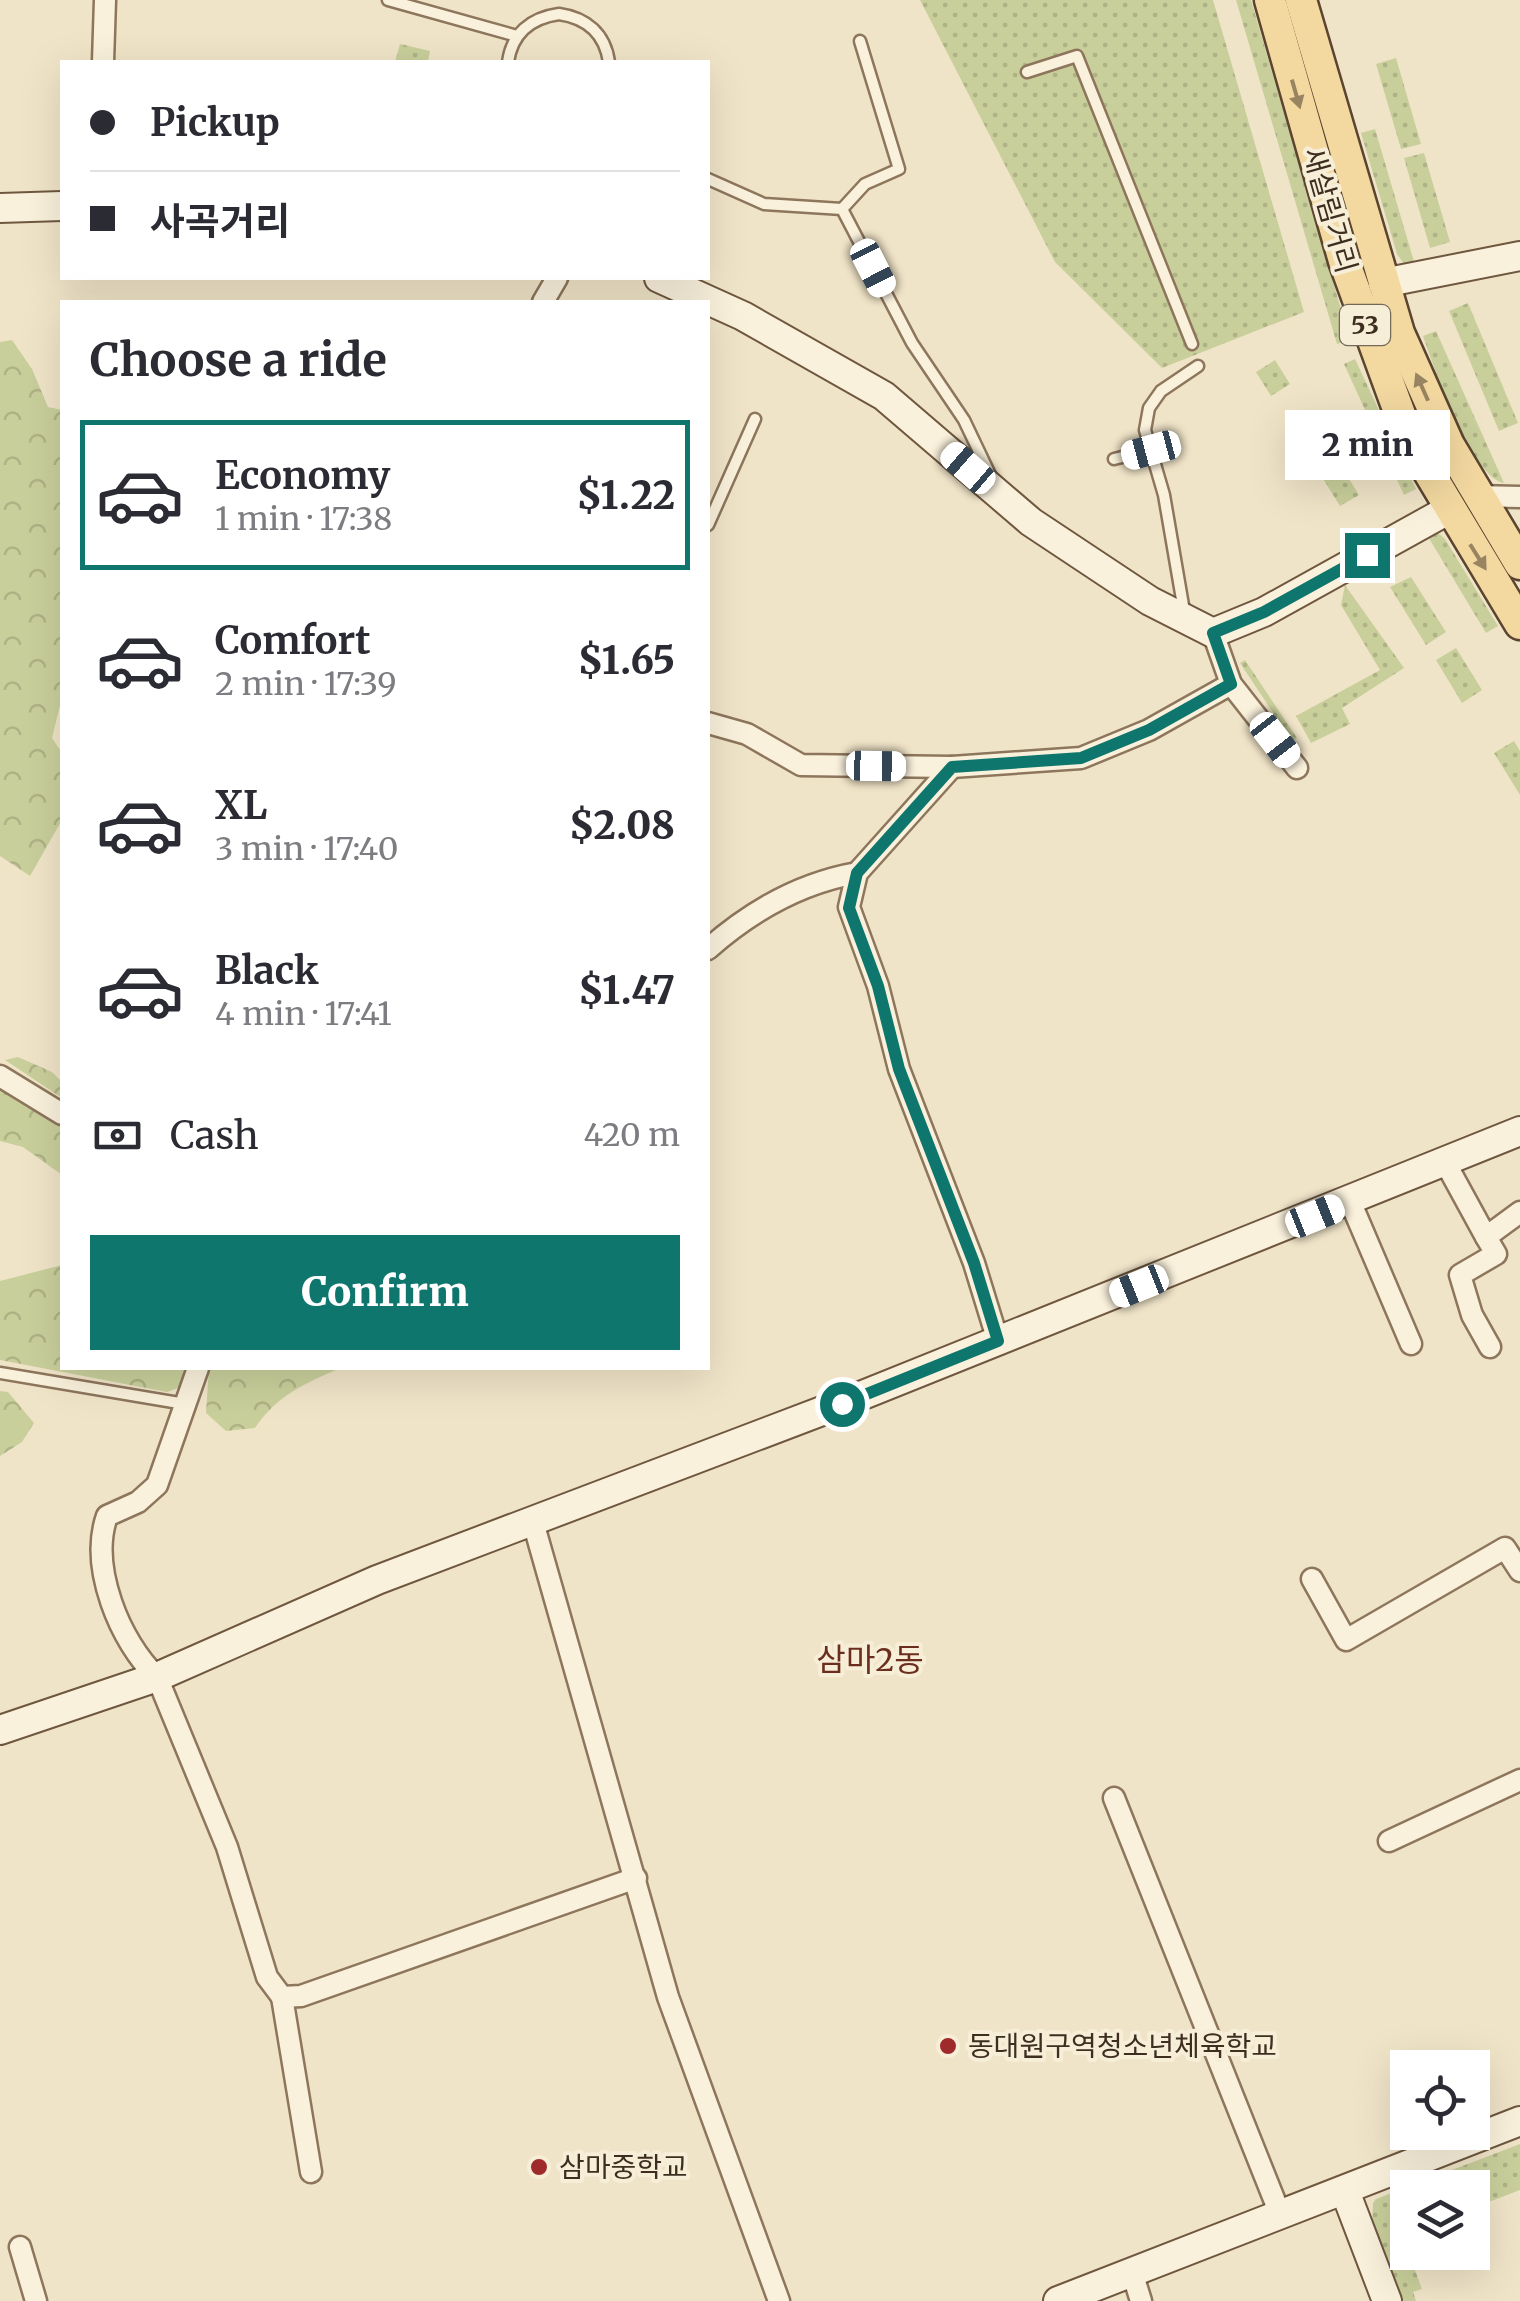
<!DOCTYPE html>
<html lang="en">
<head>
<meta charset="utf-8">
<style>
  :root { --surface:#fff; --page:#f2f2f3; --text:#2b2b33; --muted:#7c7c81; --line:#e1e1e2; --accent:#0f766e }
  body { margin:0; font-family:Merriweather,"Noto Sans KR",serif; background:var(--page); color:var(--text); height:100vh; display:flex; flex-direction:column; font-size:38px; white-space:nowrap }
  * { box-sizing:border-box; margin:0 }
  p { font-size:32px; color:var(--muted) }
  .icon { flex:none; width:55px; height:55px; fill:none; stroke:currentColor; stroke-width:2; stroke-linecap:round; stroke-linejoin:round }
  .map { position:relative; flex:1; overflow:hidden }
  .sheet { position:absolute; left:60px; top:300px; width:650px; height:1070px; display:flex; flex-direction:column; background:var(--surface); border-radius:0px; box-shadow:0 10px 40px #0002 }
  .sheet>* { flex:none }
  .guide { position:absolute; left:60px; top:60px; width:650px; height:220px; border-radius:0px; box-shadow:0 10px 40px #0002; display:grid; align-content:center; height:220px; padding:0 30px; background:var(--surface) }
  .fabs { position:absolute; left:1390px; top:2050px; display:grid; gap:20px }
  .fabs a { display:grid; place-items:center; width:100px; height:100px; border-radius:0px; background:var(--surface); box-shadow:0 10px 40px #0002; font-size:50px }
  .end { position:absolute; width:45px; height:45px; margin:-22px; border:12px solid #0f766e; background:#fff; box-shadow:0 0 0 5px #fff }
  .from { border-radius:50% }
  .bubble { position:absolute; height:70px; border-radius:0px; background:var(--surface); box-shadow:0 10px 40px #0002; font-size:32px; font-weight:800; line-height:70px; text-align:center }
  .car { position:absolute; width:30px; height:60px; margin:-30px -15px; border-radius:12px; box-shadow:0 0 8px 2px #0007; background:linear-gradient(#fff 24%,#345 0 40%,#fff 0 76%,#345 0 86%,#fff 0) }
  .guide b { display:flex; align-items:center; gap:35px; height:95px; font-size:38px }
  .guide b+b { border-top:2px solid var(--line) }
  .guide i { width:25px; height:25px; background:var(--text) }
  ul { padding:0; list-style:none }
  li { display:flex; align-items:center; gap:30px; height:150px; margin:0 20px 15px; padding:0 10px; border:5px solid transparent; border-radius:0px }
  li div { flex:1 }
  li b { display:block; font-size:38px }
  li em { font-style:normal; font-weight:800 }
  li.on { border-color:var(--accent) }
  li>.icon { width:90px; height:90px; stroke-width:1.5 }
  h2 { padding:0 30px; font-size:45px; line-height:120px }
  .pay { display:flex; align-items:center; gap:25px; height:110px; padding:0 30px; font-size:38px }
  .pay p { margin-inline-start:auto }
  .action { display:flex; gap:20px; margin-top:auto; padding:20px 30px }
  .action a { flex:1; height:115px; border-radius:0px; background:var(--accent); color:#fff; font-size:40px; font-weight:800; line-height:115px; text-align:center }
  .map>svg:first-child { display:block }
</style>
</head>
<body>
<div class="map">
<svg width="1520" height="2301" viewBox="0 0 1520 2301">
  <defs>
    <pattern id="green-dots" width="8" height="8" patternUnits="userSpaceOnUse" patternTransform="scale(2.5)"><rect width="8" height="8" fill="#c9cf9b"/><path d="M2 2h.1M6 6h.1" fill="none" stroke="#aeb285" stroke-width="1.8" stroke-linecap="round"/></pattern>
    <pattern id="forest-crowns" width="20" height="18" patternUnits="userSpaceOnUse" patternTransform="scale(2.5)"><rect width="20" height="18" fill="#c9cf9b"/><path d="M2 6a3 3 0 1 1 6 0M12 15a3 3 0 1 1 6 0" fill="none" stroke="#aeb285"/></pattern>
  </defs>
  <rect width="100%" height="100%" fill="#f0e4c8"/>
  <!-- green -->
  <g fill="url(#green-dots)">
    <polygon points="920,0 1213,0 1304,312 1162,368 1055,262"/>
    <polygon points="1236,0 1251,0 1350,340 1337,344"/>
    <polygon points="400,44 430,51 428,62 395,62"/>
    <polygon points="1396,58 1421,144 1401,149 1376,64"/>
    <polygon points="1375,129 1415,265 1404,264 1397,254 1361,133"/>
    <polygon points="1424,153 1450,242 1430,248 1404,158"/>
    <polygon points="1468,303 1518,423 1499,431 1449,311"/>
    <path d="M1436,331L1504,483C1471,477 1434,368 1423,336Z"/>
    <polygon points="1355,359 1416,489 1404,495 1344,364"/>
    <polygon points="1275,360 1290,384 1271,396 1256,372"/>
    <polygon points="1306,410 1329,447 1310,459 1287,422"/>
    <polygon points="1336,458 1359,495 1340,506 1317,469"/>
    <polygon points="1424,530 1436,531 1445,539 1498,626 1486,633"/>
    <polygon points="1411,577 1446,632 1426,645 1390,587"/>
    <polygon points="1345,585 1404,668 1342,708 1350,724 1311,743 1296,716 1380,670 1341,605"/>
    <polygon points="1456,648 1482,690 1462,703 1436,660"/>
    <polygon points="1245,660 1297,738 1292,741 1240,663"/>
    <polygon points="1514,741 1520,751 1520,795 1494,753"/>
    <polygon points="1520,2144 1520,2190 1473,2208 1472,2188 1408,2188 1407,2232 1402,2235 1422,2289 1413,2292 1416,2301 1403,2301 1372,2227 1373,2203 1376,2199"/>
  </g>
  <!-- forest -->
  <g fill="url(#forest-crowns)">
    <polygon points="12,340 32,369 48,407 62,410 62,697 52,738 62,753 62,820 30,876 0,856 0,342"/>
    <polygon points="18,1057 52,1072 62,1082 62,1098 5,1060"/>
    <polygon points="0,1084 62,1125 62,1175 23,1147 0,1141"/>
    <polygon points="62,1265 62,1368 187,1368 178,1388 167,1392 0,1360 0,1281"/>
    <path d="M209,1368H340C305,1384 278,1394 255,1428L226,1431L206,1413Z"/>
    <polygon points="0,1391 8,1392 34,1423 22,1442 0,1456"/>
  </g>
  <g fill="none" stroke-linecap="round" stroke-linejoin="round">
    <!-- lane casing -->
    <g stroke="#8d765c" stroke-width="15">
      <g id="lane">
        <polyline points="388,0 517,36"/>
        <path d="M508,62C512,34 530,18 559,14C587,18 605,34 609,62"/>
        <polyline points="1027,72 1077,56 1192,344"/>
        <polyline points="708,179 764,204 842,209 912,343 964,420 993,481"/>
        <polyline points="842,209 865,184 899,169 860,41"/>
        <polyline points="1114,459 1151,450"/>
        <polyline points="708,525 755,419"/>
        <polyline points="1184,611 1164,495 1145,430 1149,408 1161,391 1198,366"/>
        <polyline points="0,1373 185,1404"/>
      </g>
    </g>
    <!-- street casing -->
    <g stroke="#8d765c" stroke-width="25">
      <g id="street">
        <polyline points="103,62 105,0"/>
        <polyline points="543,302 557,278"/>
        <polyline points="1476,496 1520,497"/>
        <polyline points="1213,633 1231,684 1297,768"/>
        <polyline points="708,723 747,734 801,765 952,767 1081,758 1149,730 1231,684"/>
        <polyline points="952,767 857,873 849,907 878,986 899,1069 974,1263 998,1341"/>
        <path d="M708,949C751,911 800,883 857,873"/>
        <polyline points="0,1076 62,1114"/>
        <polyline points="1445,1162 1486,1237"/>
        <polyline points="1350,1201 1411,1344"/>
        <polyline points="1490,1347 1472,1315 1460,1275 1496,1254 1486,1237 1520,1212"/>
        <path d="M198,1368L157,1485L138,1502L107,1516C89,1567 120,1642 157,1677L227,1847L267,1977L282,1997L301,1996L636,1878"/>
        <polyline points="533,1522 668,1997 779,2301"/>
        <polyline points="1312,1579 1346,1640 1505,1548 1520,1571"/>
        <polyline points="1114,1798 1280,2214"/>
        <polyline points="1389,1841 1520,1780"/>
        <polyline points="282,1997 311,2172"/>
        <polyline points="20,2247 36,2301"/>
        <polyline points="1132,2272 1141,2301"/>
      </g>
    </g>
    <!-- secondary casing -->
    <g stroke="#6f573f" stroke-width="32">
      <g id="secondary">
        <polyline points="0,208 62,206"/>
        <polyline points="659,278 743,316 884,396 1031,522 1150,601 1213,633 1264,612 1448,510"/>
        <polyline points="1383,283 1520,256"/>
        <polyline points="0,1730 157,1677 377,1580 843,1403 1520,1131"/>
        <polyline points="1345,2191 1387,2301"/>
        <polyline points="1058,2301 1520,2121"/>
      </g>
    </g>
    <!-- primary casing -->
    <g stroke="#5b4430" stroke-width="35">
      <g id="primary">
        <polyline points="1270,0 1344,261 1409,439 1520,624"/>
        <polyline points="1301,0 1399,333 1449,445 1520,564"/>
      </g>
    </g>
    <!-- lane -->
    <use href="#lane" stroke="#faf1dc" stroke-width="10"/>
    <!-- street -->
    <use href="#street" stroke="#faf1dc" stroke-width="20"/>
    <!-- secondary -->
    <use href="#secondary" stroke="#faf1dc" stroke-width="28"/>
    <!-- primary -->
    <use href="#primary" stroke="#f3d9a0" stroke-width="30"/>
  </g>
  <!-- one-way arrows -->
  <defs><path id="oneway-solid" d="M-6-.8H1V-3.2L6.5 0L1 3.2V.8H-6Z" transform="scale(2.5)"/></defs>
  <g fill="#988460">
    <use href="#oneway-solid" transform="translate(1296 94) rotate(74)"/>
    <use href="#oneway-solid" transform="translate(1422 387) rotate(-114)"/>
    <use href="#oneway-solid" transform="translate(1478 557) rotate(58)"/>
  </g>
  <g fill="none" stroke-linecap="round" stroke-linejoin="round">
    <!-- route -->
    <polyline stroke="#0f766e" stroke-width="12" points="842,1404 998,1341 974,1263 899,1069 878,986 849,908 857,873 952,767 1081,758 1149,730 1231,684 1213,633 1264,612 1367,555"/>
  </g>
  <!-- markers -->
  <g fill="#9e2a2b" stroke="#f7eed8" stroke-width="4">
    <circle cx="948" cy="2046" r="10"/>
    <circle cx="539" cy="2167" r="10"/>
  </g>
  <g text-anchor="middle" stroke-width="8" stroke-linejoin="round" paint-order="stroke">
    <!-- shield labels -->
    <rect fill="#f7eed8" stroke="#756857" stroke-width="2.5" x="1340" y="305" width="50" height="40" rx="8"/>
    <g font-size="25" font-weight="bold" fill="#3d2e20">
      <text x="1365" y="334">53</text>
    </g>
    <!-- street labels -->
    <g font-size="28" fill="#3d2e20" stroke="#f7eed8">
      <text transform="translate(1330 210) rotate(74)" y="10">새살림거리</text>
    </g>
    <!-- poi labels -->
    <g font-size="28" fill="#3d2e20" stroke="#f7eed8" text-anchor="start">
      <text x="968" y="2056">동대원구역청소년체육학교</text>
      <text x="559" y="2177">삼마중학교</text>
    </g>
    <!-- quarter labels -->
    <g font-size="32" fill="#6b2e1e" stroke="#f7eed8">
      <text x="870" y="1671">삼마2동</text>
    </g>
  </g>
</svg>
<div class="fabs">
<a><svg class="icon" aria-label="locate" viewBox="0 0 24 24"><circle cx="12" cy="12" r="6"/><path d="M12 2v4M12 18v4M2 12h4M18 12h4"/></svg></a>
<a><svg class="icon" aria-label="layers" viewBox="0 0 24 24"><path d="M12 4l9 5-9 5-9-5zM3 14l9 5 9-5"/></svg></a>
</div>
<i class="end from" style="left:842px;top:1404px"></i>
<i class="end" style="left:1367px;top:555px"></i>
<div class="bubble" style="left:1285px;top:410px;width:165px">2 min</div>
<i class="car" style="left:873px;top:268px;rotate:153deg"></i>
<i class="car" style="left:1151px;top:450px;rotate:255deg"></i>
<i class="car" style="left:968px;top:468px;rotate:311deg"></i>
<i class="car" style="left:1275px;top:740px;rotate:142deg"></i>
<i class="car" style="left:876px;top:766px;rotate:91deg"></i>
<i class="car" style="left:1315px;top:1216px;rotate:68deg"></i>
<i class="car" style="left:1139px;top:1286px;rotate:248deg"></i>
<div class="guide">
<b><i class="from"></i>Pickup</b>
<b><i></i>사곡거리</b>
</div>
<section class="sheet">
<h2>Choose a ride</h2>
<ul>
<li class="on"><svg class="icon" aria-label="car" viewBox="0 0 24 24"><path d="M5 17H2v-5l4-1 3-4h7l3 4 3 1v5h-3M9 17h6M6 11h13"/><circle cx="7" cy="17" r="2"/><circle cx="17" cy="17" r="2"/></svg><div><b>Economy</b><p>1 min · 17:38</p></div><em>$1.22</em></li>
<li><svg class="icon" aria-label="car" viewBox="0 0 24 24"><path d="M5 17H2v-5l4-1 3-4h7l3 4 3 1v5h-3M9 17h6M6 11h13"/><circle cx="7" cy="17" r="2"/><circle cx="17" cy="17" r="2"/></svg><div><b>Comfort</b><p>2 min · 17:39</p></div><em>$1.65</em></li>
<li><svg class="icon" aria-label="car" viewBox="0 0 24 24"><path d="M5 17H2v-5l4-1 3-4h7l3 4 3 1v5h-3M9 17h6M6 11h13"/><circle cx="7" cy="17" r="2"/><circle cx="17" cy="17" r="2"/></svg><div><b>XL</b><p>3 min · 17:40</p></div><em>$2.08</em></li>
<li><svg class="icon" aria-label="car" viewBox="0 0 24 24"><path d="M5 17H2v-5l4-1 3-4h7l3 4 3 1v5h-3M9 17h6M6 11h13"/><circle cx="7" cy="17" r="2"/><circle cx="17" cy="17" r="2"/></svg><div><b>Black</b><p>4 min · 17:41</p></div><em>$1.47</em></li>
</ul>
<div class="pay"><svg class="icon" aria-label="cash" viewBox="0 0 24 24"><path d="M3 7h18v10H3z"/><circle cx="12" cy="12" r="2"/></svg>Cash<p>420 m</p></div>
<div class="action"><a>Confirm</a></div>
</section>
</div>
</body>
</html>
